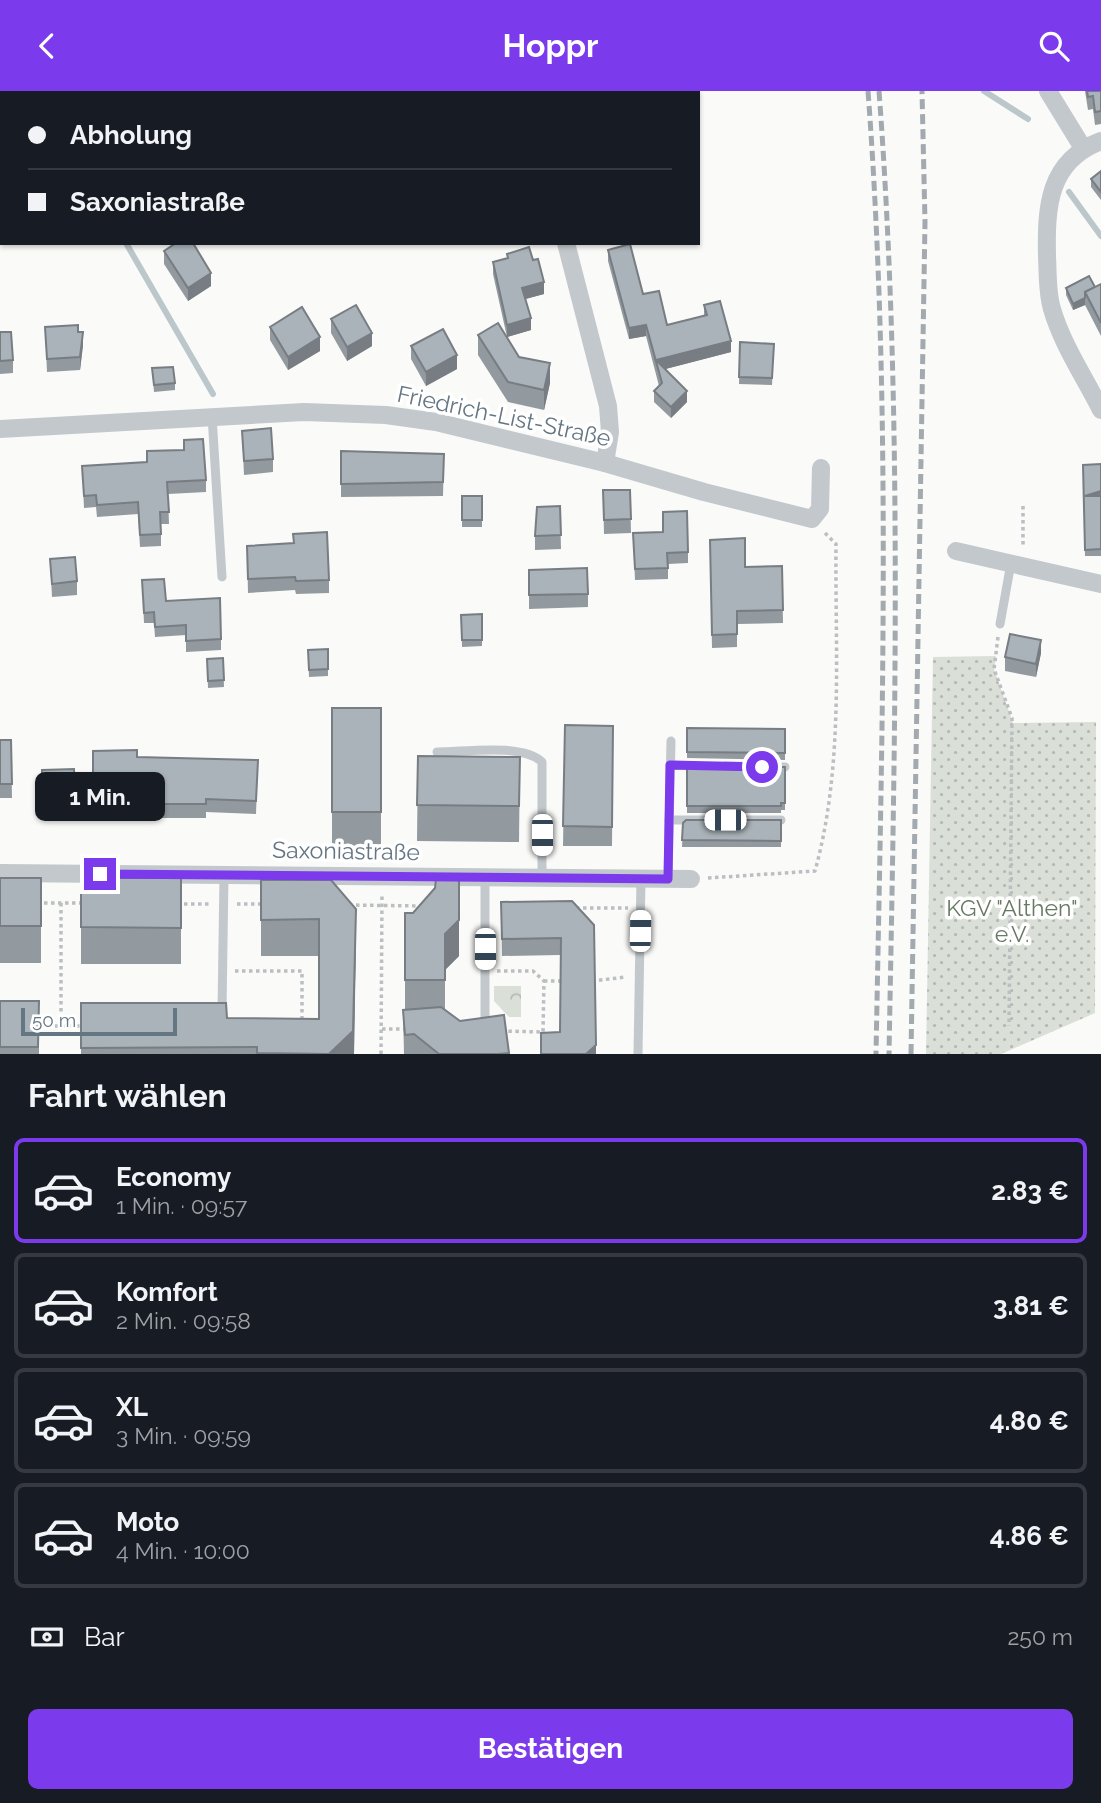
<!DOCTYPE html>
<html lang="de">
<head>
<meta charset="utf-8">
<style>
  :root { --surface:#171b24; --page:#242831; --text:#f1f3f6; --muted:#9ea1a6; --line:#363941; --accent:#7c3aed }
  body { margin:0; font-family:Raleway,sans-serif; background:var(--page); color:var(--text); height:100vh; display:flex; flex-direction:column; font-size:26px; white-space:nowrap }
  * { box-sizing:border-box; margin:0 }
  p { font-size:23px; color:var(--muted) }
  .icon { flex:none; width:38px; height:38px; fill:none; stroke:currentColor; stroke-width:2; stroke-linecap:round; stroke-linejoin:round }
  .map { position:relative; height:963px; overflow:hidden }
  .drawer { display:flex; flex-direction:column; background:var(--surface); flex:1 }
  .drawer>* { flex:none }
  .hud { position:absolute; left:0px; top:0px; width:700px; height:154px; box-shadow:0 2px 5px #0004; display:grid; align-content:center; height:154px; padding:0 28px; background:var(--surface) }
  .scale { position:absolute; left:21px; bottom:18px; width:156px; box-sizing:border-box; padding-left:7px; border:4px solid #657683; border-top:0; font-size:19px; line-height:24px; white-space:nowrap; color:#657683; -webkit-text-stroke:5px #fff; paint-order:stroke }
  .end { position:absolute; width:32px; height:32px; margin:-16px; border:9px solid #7c3aed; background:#fff; box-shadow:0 0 0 4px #fff }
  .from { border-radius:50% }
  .bubble { position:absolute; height:49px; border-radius:10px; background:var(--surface); box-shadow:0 2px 5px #0004; font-size:23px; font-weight:700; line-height:49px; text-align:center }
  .car { position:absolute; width:21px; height:42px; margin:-21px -10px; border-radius:9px; box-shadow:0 0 5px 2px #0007; background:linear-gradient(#fff 24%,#345 0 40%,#fff 0 76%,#345 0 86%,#fff 0) }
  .hud b { display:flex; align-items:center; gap:24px; height:66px; font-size:26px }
  .hud b+b { border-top:2px solid var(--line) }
  .hud i { width:18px; height:18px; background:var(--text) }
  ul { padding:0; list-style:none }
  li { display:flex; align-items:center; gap:21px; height:105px; margin:0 14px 10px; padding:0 14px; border:4px solid var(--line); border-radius:10px }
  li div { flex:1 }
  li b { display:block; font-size:26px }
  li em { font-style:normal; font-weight:700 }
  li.on { border-color:var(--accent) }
  li>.icon { width:63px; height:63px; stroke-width:1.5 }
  h2 { padding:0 28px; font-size:32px; line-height:84px }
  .pay { display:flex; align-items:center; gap:18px; height:77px; padding:0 28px; font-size:26px }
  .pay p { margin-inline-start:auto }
  .primary-button { display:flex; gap:14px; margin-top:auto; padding:14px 28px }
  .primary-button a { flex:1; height:80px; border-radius:10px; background:var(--accent); color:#fff; font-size:28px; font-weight:700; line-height:80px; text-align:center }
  header { display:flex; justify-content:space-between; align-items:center; height:91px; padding:0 28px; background:var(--accent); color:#fff; font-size:32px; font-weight:700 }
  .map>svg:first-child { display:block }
</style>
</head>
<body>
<header><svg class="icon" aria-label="back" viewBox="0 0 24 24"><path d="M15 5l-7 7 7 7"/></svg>Hoppr<svg class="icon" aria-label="search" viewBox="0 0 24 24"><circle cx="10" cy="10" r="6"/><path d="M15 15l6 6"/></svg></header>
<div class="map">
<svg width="1101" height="963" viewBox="0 0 1101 963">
  <defs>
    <pattern id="grass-dots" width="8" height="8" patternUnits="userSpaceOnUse" patternTransform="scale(1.75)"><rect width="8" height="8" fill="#dadfd7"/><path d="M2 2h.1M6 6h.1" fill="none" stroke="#b4b9b4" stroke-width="1.8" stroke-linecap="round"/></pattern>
    <pattern id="forest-crowns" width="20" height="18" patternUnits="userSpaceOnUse" patternTransform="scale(1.75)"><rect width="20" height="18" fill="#dadfd7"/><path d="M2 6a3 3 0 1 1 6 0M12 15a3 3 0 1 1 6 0" fill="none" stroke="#b4b9b4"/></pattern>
  </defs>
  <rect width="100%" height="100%" fill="#fafaf8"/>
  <!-- grass -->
  <polygon fill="url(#grass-dots)" points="996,565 994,578 1013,632 1096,631 1095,922 1001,963 926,963 933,566"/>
  <!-- forest -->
  <polygon fill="url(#forest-crowns)" points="494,895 521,895 521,926 509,926 494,910"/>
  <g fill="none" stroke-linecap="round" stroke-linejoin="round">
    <!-- stream -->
    <g stroke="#bbc7cb" stroke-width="6">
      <polyline points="37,0 38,2"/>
      <polyline points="984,0 1028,28"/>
      <polyline points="1069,101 1101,145"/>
      <polyline points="126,152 213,303"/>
    </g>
    <!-- path -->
    <g stroke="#bbbfc2" stroke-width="3.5" stroke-dasharray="3.5 3.5" stroke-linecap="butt">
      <polyline points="1023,415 1023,456"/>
      <polyline points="998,546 994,578 1012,627 1009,935"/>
      <path d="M708,787L815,780C844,675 835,562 836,453L825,442"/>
      <polyline points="37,812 85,812"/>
      <polyline points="61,812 61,935"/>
      <polyline points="177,813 211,813"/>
      <polyline points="237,813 264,813"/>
      <polyline points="349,814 421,815"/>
      <polyline points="576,817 628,817"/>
      <polyline points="235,880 302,880 302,931"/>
      <polyline points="497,880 533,880 544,890 543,941 503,940"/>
      <polyline points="544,890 563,890"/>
      <polyline points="592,890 626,886"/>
      <polyline points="34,935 82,935"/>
      <polyline points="382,938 406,938"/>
      <polyline points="381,963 382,804"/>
    </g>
    <!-- lane -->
    <g stroke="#c3c8cc" stroke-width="9">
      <polyline points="212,325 222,486"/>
      <polyline points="1000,533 1011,472"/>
      <path d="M437,661C465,661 522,652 542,671V787"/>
      <polyline points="670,674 697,675"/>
      <polyline points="725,675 785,676"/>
      <polyline points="669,729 781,729"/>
      <polyline points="485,787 485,937"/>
      <polyline points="668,788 671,650"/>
      <polyline points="222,920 224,784"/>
      <polyline points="638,963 641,787"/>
    </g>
    <!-- street -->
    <g stroke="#c3c8cc" stroke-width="18">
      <polyline points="526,0 526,2"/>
      <polyline points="1048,0 1083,57"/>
      <path d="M1101,50C1048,70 1046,116 1047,165C1048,183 1047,202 1052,218C1062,253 1085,287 1101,319"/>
      <polyline points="566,152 608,315 610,341 605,372"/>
      <polyline points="0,338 304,321 386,324 436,331 605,372 704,401 812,428 820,418 821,377"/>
      <polyline points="956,460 1101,493"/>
      <polyline points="0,782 691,788"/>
    </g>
    <!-- rail -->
    <g stroke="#a2aab0" stroke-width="5" stroke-dasharray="10 5" stroke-linecap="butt">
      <path d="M868,0C892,320 882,642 876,963"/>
      <path d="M879,0C903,320 895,642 889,963"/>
      <polyline points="911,963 925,131 922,0"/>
    </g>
  </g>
  <!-- wall -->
  <g fill="#929a9f">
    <polygon points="1085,0 1101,0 1101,33 1095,34 1093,18 1088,19"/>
    <polygon points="1101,80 1101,109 1091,96 1091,88"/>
    <polygon points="608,159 667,234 704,225 704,214 731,261 665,278 687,311 671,327 654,311 654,300 659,295 646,245 629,248 608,170"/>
    <polygon points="164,160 211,195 188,210 164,173"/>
    <polygon points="507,163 533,169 544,203 525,208 531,239 507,246 493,183 493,171 507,167"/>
    <polygon points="1101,193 1101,245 1085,214 1073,219 1066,204 1066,197 1095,196"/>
    <polygon points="331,228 372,255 347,270 331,242"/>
    <polygon points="45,236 83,254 80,279 47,281"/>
    <polygon points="270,236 320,260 288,279 270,249"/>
    <polygon points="0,241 13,269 13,282 0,283"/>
    <polygon points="478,244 519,266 550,292 544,319 508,311 478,264"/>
    <polygon points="740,251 774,253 772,294 739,293"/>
    <polygon points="411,255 457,278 426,295 411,268"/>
    <polygon points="152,277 175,292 175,299 154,301"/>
    <polygon points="242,340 273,368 273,381 244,384"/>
    <polygon points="184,349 206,389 206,401 168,403 169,433 161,433 161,455 140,456 138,423 97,426 96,416 84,417 82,375 147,371 184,359"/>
    <polygon points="341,360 444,363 443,405 341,406"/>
    <polygon points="1101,373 1101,465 1085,465 1083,374"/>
    <polygon points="603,399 630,399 631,442 604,443"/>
    <rect x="462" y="405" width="20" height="31"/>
    <polygon points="560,415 561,458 535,459 535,445"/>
    <polygon points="633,442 688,461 688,472 668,473 668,488 635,489"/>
    <polygon points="710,449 745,476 782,475 783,532 737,533 737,556 712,557"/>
    <polygon points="247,455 329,489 329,502 296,503 295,499 248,502"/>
    <polygon points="50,468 77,490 77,504 52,506"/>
    <polygon points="529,479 588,503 588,516 529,518"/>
    <polygon points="142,489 166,510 221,548 221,559 186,561 186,544 155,546 154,532 144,532"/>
    <polygon points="482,523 482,555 462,556 461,524"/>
    <polygon points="328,558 328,585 309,586 308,559"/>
    <polygon points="1041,562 1036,586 1005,580 1005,566"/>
    <polygon points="223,567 224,596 208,597 207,568"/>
    <rect x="332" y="617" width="49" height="141"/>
    <polygon points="565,634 613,635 612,755 563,755"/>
    <polygon points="687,637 785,638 785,669 687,667"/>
    <polygon points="0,649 11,649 12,707 0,707"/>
    <polygon points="93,660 137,666 258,669 256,723 206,721 206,727 159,727 159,697 119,698 119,707 93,707"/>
    <polygon points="418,665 520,666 519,751 417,750"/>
    <polygon points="687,675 785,676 785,719 781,719 781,722 687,722"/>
    <polygon points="74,678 75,729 43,729 42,679"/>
    <polygon points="781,729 781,756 682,756 683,732"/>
    <rect x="0" y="787" width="41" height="85"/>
    <rect x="81" y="787" width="100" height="86"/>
    <polygon points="261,789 331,789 356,854 354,963 81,963 81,912 227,927 319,928 319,865 261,865"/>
    <polygon points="572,810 596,963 560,864 502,865 501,811"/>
    <polygon points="405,822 459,865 445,879 445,919 460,930 504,924 509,963 404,963 403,919 405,919"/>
    <rect x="0" y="910" width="39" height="53"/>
  </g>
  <!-- shaded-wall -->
  <g fill="#777d82">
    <polygon points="211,182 211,195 188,210 188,197"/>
    <polygon points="544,191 544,203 522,209 522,197"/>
    <polygon points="1085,207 1085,214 1073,219 1073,213"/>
    <polygon points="531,227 531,239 507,246 507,234"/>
    <polygon points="646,234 646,245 629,248 629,237"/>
    <polygon points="83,241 83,254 80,279 80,266"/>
    <polygon points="372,242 372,255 347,270 347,256"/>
    <polygon points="320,246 320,260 288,279 288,266"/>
    <polygon points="731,250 731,261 658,280 656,269"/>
    <polygon points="457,264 457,278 426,295 426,281"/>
    <polygon points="550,272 550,292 544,319 544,299"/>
    <polygon points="687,300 687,311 671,327 671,316"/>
    <polygon points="1101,400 1101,407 1085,405"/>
    <polygon points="1041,549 1041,562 1036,586 1036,573"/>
    <polygon points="459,788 459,865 445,879 445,843"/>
    <polygon points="356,818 354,963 329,963"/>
    <polygon points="596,954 596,963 586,963"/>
  </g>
  <!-- building -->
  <g fill="#aab3b9" stroke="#777d82" stroke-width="2">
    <polygon points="1087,0 1101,0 1101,20 1095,21 1093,5 1088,6"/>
    <polygon points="1101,80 1101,101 1091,88"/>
    <polygon points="176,152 193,152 211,182 188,197 164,160"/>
    <polygon points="630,153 643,203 659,200 667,234 707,224 704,214 720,210 731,250 656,269 687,300 671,316 654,300 662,292 646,234 629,237 608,159"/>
    <polygon points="529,156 533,169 538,168 544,191 522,197 531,227 507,234 493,171 508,167 507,163"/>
    <polygon points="1089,185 1095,196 1085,201 1085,207 1073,213 1066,197"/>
    <polygon points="1101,193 1101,232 1085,201"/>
    <polygon points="356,214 372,242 347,256 331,228"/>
    <polygon points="302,216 320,246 288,266 270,236"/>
    <polygon points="498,232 519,266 550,272 544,299 508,291 478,244"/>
    <polygon points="78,234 78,241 83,241 80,266 47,268 45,236"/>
    <polygon points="443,238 457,264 426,281 411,255"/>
    <polygon points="0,241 11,241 13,269 0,270"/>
    <polygon points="740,251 774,253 772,287 739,286"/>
    <polygon points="173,276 175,292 154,294 152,277"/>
    <polygon points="271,337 273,368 244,370 242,340"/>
    <polygon points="203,348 206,389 167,391 169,421 160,421 161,443 140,444 138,411 97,414 96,404 84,405 82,375 147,371 147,360 184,359 184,349"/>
    <polygon points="341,360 444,363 443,391 341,393"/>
    <polygon points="1101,373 1101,400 1085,405 1101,405 1101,458 1085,459 1083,374"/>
    <polygon points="603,399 630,399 631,428 604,429"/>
    <rect x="462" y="405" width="20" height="24"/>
    <polygon points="560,415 561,444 535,445 537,416"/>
    <polygon points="687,420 688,461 667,462 668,477 635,478 633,442 663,441 663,421"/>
    <polygon points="327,441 329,489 296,490 295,486 248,488 247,455 294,452 293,443"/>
    <polygon points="745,447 745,476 782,475 783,519 737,520 737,543 712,544 710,449"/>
    <polygon points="75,466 77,490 52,493 50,468"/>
    <polygon points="587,477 588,503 529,504 529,479"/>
    <polygon points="164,488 166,510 220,507 221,548 186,550 186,534 155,536 154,521 144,522 142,489"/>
    <polygon points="482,523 482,549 462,549 461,524"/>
    <polygon points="1010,543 1041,549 1036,573 1005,566"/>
    <polygon points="328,558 328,578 309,579 308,559"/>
    <polygon points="223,567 224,589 208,590 207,568"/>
    <rect x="332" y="617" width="49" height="104"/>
    <polygon points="565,634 613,635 612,736 563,735"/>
    <polygon points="687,637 785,638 785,662 687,661"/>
    <polygon points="0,649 11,649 12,693 0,693"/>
    <polygon points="137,659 137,666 258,669 256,710 206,708 206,713 159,713 159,684 119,684 119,693 93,693 93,660"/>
    <polygon points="418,665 520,666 519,715 417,714"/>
    <polygon points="687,675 785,676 785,712 781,712 781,715 687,715"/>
    <polygon points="74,678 75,715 43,716 42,679"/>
    <polygon points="686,729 781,729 781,750 682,749 683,732"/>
    <rect x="0" y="787" width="41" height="48"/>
    <polygon points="81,787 181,787 181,837 81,836"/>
    <polygon points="436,788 459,788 459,829 445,843 445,889 405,889 405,822 413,822 435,797"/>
    <polygon points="261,789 331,789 356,818 353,940 329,963 257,962 257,956 81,957 81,912 226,912 227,927 319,928 319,828 261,829"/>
    <polygon points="572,810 594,834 596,954 586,963 541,963 541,942 560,941 561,847 502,848 501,811"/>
    <polygon points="0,910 39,910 38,956 0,956"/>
    <polygon points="441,916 460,930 504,924 509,962 498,963 439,963 414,943 405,944 403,919"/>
  </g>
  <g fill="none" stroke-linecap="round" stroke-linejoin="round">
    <!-- route -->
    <polyline stroke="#7c3aed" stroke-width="9" points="100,783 668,788 670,674 762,676"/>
  </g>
  <g text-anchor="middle" stroke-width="7" stroke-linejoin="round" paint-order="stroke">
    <!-- street labels -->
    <g font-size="23" fill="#657683" stroke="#fff">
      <text transform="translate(504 325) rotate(12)" y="8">Friedrich-List-Straße</text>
      <text transform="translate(346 760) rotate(1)" y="8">Saxoniastraße</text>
    </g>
    <!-- park labels -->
    <g font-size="23" fill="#687a64" stroke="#fff">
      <text x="1012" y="825">KGV "Althen"<tspan x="1012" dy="26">e.V.</tspan></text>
    </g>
  </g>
</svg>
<div class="scale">50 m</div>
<i class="end from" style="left:762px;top:676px"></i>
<i class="end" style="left:100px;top:783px"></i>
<div class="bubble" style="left:35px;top:681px;width:130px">1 Min.</div>
<i class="car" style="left:725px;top:729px;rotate:270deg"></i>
<i class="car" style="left:542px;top:744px;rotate:180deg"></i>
<i class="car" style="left:640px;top:840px;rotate:1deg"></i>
<i class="car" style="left:485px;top:858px;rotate:180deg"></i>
<div class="hud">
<b><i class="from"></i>Abholung</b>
<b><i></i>Saxoniastraße</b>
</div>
</div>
<section class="drawer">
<h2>Fahrt wählen</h2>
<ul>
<li class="on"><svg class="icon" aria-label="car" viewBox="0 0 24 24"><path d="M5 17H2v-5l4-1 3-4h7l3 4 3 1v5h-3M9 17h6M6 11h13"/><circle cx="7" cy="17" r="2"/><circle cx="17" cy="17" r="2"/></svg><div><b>Economy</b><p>1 Min. · 09:57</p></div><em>2.83 €</em></li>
<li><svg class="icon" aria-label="car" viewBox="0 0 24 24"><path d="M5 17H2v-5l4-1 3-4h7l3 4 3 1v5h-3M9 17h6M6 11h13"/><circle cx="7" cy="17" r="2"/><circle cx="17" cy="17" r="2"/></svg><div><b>Komfort</b><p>2 Min. · 09:58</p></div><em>3.81 €</em></li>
<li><svg class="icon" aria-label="car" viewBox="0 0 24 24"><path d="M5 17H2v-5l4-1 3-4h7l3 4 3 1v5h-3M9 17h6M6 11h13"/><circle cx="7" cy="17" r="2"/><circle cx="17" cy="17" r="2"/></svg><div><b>XL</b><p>3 Min. · 09:59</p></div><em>4.80 €</em></li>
<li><svg class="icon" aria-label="car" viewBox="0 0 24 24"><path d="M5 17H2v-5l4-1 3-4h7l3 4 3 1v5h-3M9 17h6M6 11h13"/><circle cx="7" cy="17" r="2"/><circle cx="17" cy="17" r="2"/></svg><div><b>Moto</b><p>4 Min. · 10:00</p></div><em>4.86 €</em></li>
</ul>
<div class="pay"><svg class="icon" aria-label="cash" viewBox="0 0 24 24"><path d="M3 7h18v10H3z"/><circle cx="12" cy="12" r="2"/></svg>Bar<p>250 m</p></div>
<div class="primary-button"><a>Bestätigen</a></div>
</section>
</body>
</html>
